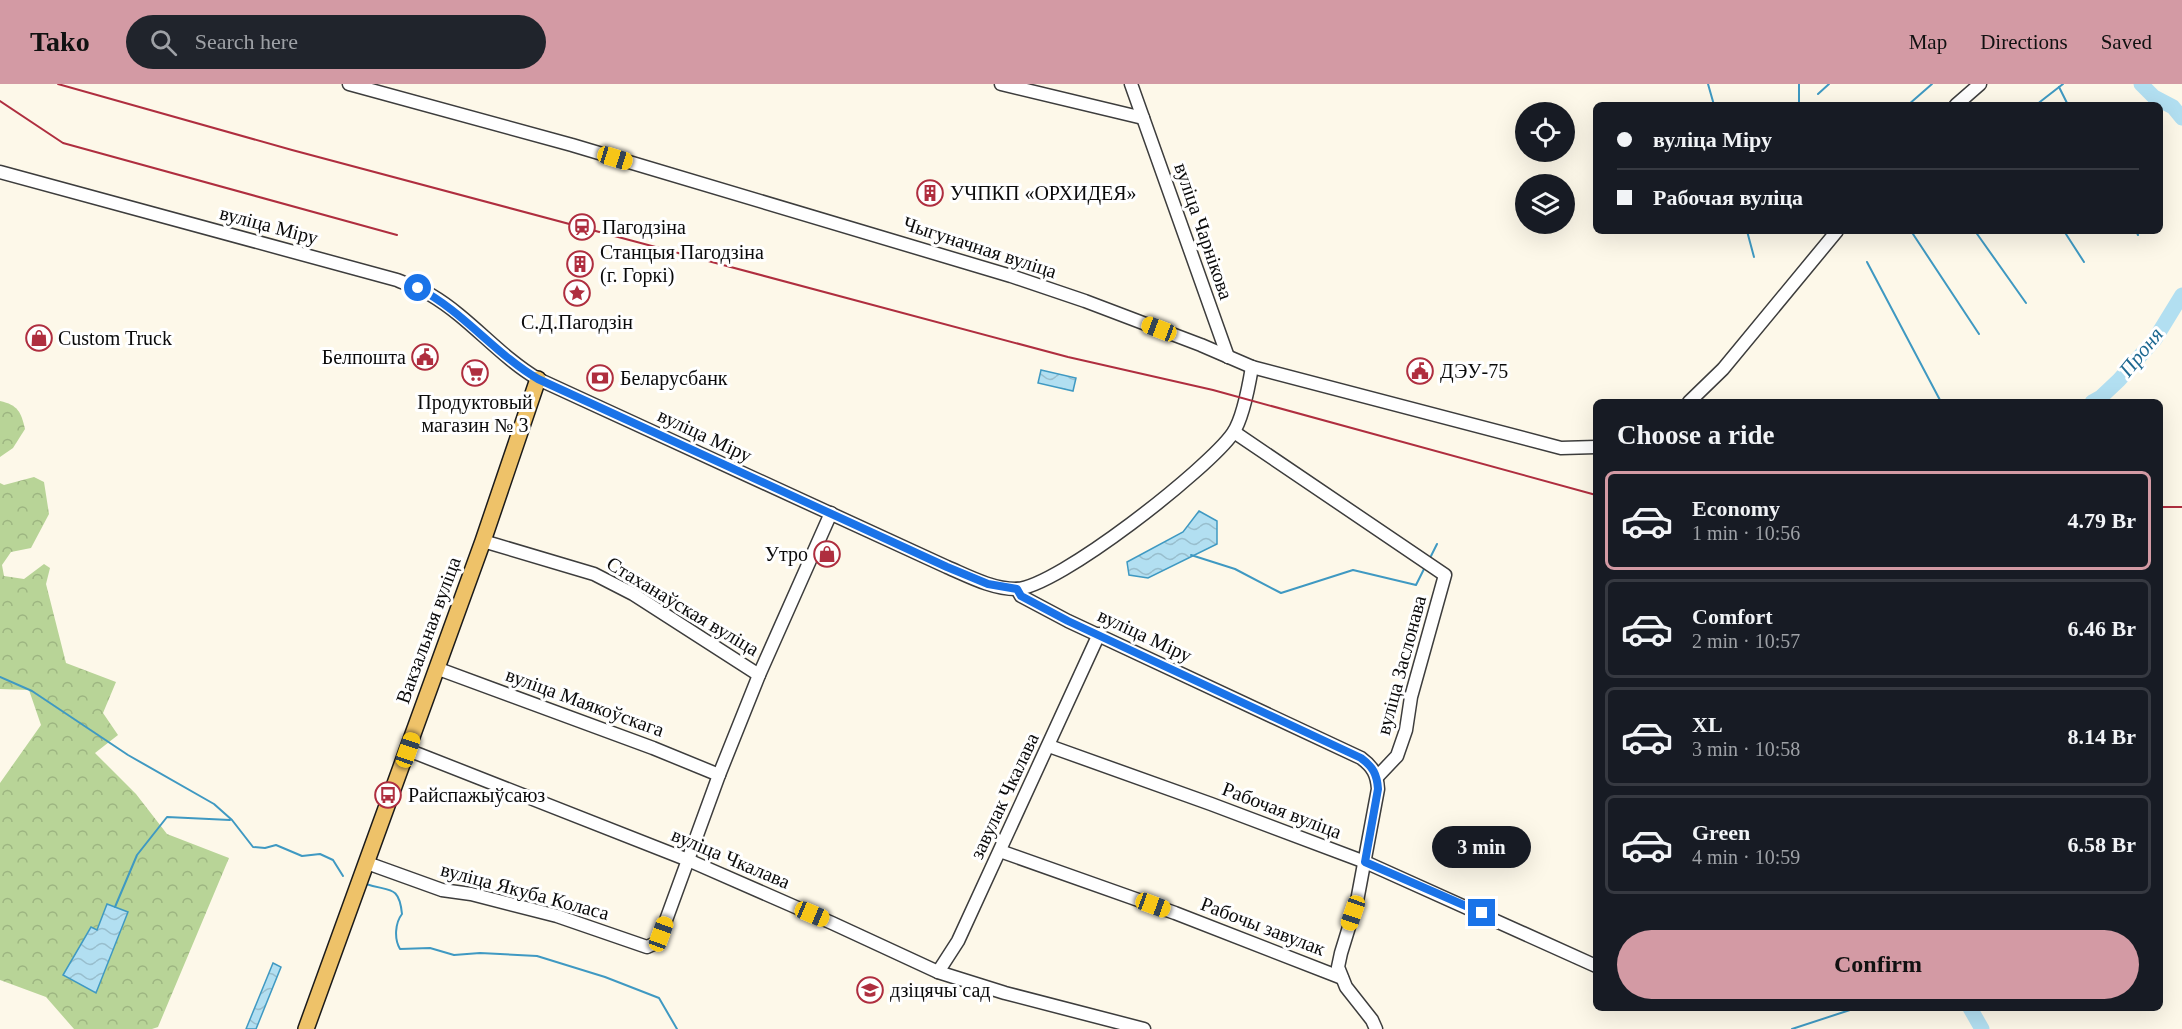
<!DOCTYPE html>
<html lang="en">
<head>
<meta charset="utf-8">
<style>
  :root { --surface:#171b24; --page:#20242c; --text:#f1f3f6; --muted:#9ea1a6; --line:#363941; --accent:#d39aa4 }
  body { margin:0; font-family:Georgia,serif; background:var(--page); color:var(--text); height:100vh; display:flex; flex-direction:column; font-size:22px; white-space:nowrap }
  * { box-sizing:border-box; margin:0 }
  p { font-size:20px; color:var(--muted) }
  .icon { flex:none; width:33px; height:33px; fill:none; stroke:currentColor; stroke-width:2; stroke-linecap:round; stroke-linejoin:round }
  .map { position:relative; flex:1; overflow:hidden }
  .drawer { position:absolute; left:1593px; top:315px; width:570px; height:612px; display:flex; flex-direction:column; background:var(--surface); border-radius:9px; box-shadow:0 6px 24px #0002 }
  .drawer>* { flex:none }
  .banner { position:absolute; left:1593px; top:18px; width:570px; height:132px; border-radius:9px; box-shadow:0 6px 24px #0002; display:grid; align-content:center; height:132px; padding:0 24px; background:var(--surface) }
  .tools { position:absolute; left:1515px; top:18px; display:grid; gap:12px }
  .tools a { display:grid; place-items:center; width:60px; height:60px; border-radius:50%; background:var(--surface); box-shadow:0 6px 24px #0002; font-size:30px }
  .end { position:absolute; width:27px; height:27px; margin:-14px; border:8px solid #1a73e8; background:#fff; box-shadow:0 0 0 3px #fff }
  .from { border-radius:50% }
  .bubble { position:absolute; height:42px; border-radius:21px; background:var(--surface); box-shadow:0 6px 24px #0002; font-size:20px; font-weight:700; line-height:42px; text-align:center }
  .car { position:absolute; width:18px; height:36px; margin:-18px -9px; border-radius:8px; box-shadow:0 0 4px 2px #0007; background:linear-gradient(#f5c518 24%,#345 0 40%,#f5c518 0 76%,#345 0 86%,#f5c518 0) }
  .banner b { display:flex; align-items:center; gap:21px; height:57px; font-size:22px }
  .banner b+b { border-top:2px solid var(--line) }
  .banner i { width:15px; height:15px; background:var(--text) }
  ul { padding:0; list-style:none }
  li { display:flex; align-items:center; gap:18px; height:99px; margin:0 12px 9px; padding:0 12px; border:3px solid var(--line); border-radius:9px }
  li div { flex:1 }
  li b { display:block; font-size:22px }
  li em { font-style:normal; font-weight:700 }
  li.on { border-color:var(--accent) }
  li>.icon { width:54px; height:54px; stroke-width:1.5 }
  h2 { padding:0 24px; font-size:27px; line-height:72px }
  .cta { display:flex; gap:12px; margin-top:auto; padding:12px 24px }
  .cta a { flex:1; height:69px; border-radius:36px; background:var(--accent); color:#111; font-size:24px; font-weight:700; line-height:69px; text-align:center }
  header { display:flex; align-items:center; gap:36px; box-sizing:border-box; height:84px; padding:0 30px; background:var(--accent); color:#111 }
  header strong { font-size:28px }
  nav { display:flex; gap:33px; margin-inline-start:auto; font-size:21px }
  .search { width:420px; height:54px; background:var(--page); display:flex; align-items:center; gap:15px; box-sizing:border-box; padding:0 21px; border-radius:33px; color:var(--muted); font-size:22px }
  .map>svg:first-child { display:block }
</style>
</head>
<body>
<header>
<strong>Tako</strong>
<div class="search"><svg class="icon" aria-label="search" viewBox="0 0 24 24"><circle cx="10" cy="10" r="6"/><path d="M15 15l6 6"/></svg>Search here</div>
<nav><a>Map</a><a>Directions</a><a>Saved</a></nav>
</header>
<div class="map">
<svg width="2182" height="945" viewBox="0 0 2182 945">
  <defs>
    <pattern id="forest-crowns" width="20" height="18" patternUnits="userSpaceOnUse" patternTransform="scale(1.5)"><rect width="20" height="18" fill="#b8d497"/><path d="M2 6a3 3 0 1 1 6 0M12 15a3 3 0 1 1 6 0" fill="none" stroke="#9db581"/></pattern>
    <pattern id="water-waves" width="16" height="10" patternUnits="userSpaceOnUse" patternTransform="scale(1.5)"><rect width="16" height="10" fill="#b2dff1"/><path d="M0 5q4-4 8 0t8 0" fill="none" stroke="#98becd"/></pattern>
  </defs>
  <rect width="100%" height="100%" fill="#fdf8e9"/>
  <!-- forest -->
  <g fill="url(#forest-crowns)">
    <path d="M0,317C18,321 21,328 25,345L13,364L0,373Z"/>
    <polygon points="34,393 44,398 49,430 31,464 11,468 2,481 4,492 24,495 44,480 50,484 46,500 66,579 116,598 103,629 118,651 95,669 136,710 167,750 229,774 158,943 152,945 74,945 46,913 0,896 0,699 41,641 29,606 0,605 0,399 4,401"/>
  </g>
  <!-- water -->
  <g fill="url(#water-waves)" stroke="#3f99c2" stroke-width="1.5">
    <polygon points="1041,286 1076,294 1073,307 1038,299"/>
    <polygon points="1199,427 1217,437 1217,460 1148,494 1129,491 1127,478 1183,448"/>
    <polygon points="107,820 128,828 96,909 63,891 91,843 97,846"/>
    <polygon points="273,879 281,883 256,945 246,945"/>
  </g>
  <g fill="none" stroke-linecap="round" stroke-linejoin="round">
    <!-- stream -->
    <g stroke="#3f99c2" stroke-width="2">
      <polyline points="1708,0 1714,21"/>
      <polyline points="2059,3 2068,21"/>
      <polyline points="1818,10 1829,0"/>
      <polyline points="1799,21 1799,0"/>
      <polyline points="1908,21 1932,0"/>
      <polyline points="2036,21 2063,0"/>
      <polyline points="1747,147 1754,173"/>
      <polyline points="1911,147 1979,250"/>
      <polyline points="1975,147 2026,219"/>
      <polyline points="2064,147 2084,178"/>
      <polyline points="2136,147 2138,151"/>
      <polyline points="1867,178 1941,318"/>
      <polyline points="1191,471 1235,485 1281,509 1353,486 1416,501 1424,485"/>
      <polyline points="1431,472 1437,460"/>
      <polyline points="0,593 32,607 128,671 214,720 232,736 253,763 265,764 276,761 302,772 320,770 333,776 343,792"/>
      <path d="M366,800C389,808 399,800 402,830C395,839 394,855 400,865L430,864L454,871L480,869L537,872L605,893L659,914L677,945"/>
      <polyline points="115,823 137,771 167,733 230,736"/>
      <polyline points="1792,945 1853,925 1866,924"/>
    </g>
    <!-- river -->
    <g stroke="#b2dff1" stroke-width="15">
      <polyline points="2141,0 2154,13 2173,23 2182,34"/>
      <polyline points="2092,318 2101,313 2119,296 2155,255 2182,211"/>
      <polyline points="1970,924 1982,945"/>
    </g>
    <!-- minor casing -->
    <g stroke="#3d3d3d" stroke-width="15">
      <g id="minor">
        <polyline points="349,0 572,61 1011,192 1085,217 1201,261 1252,283 1561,364 1596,363"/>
        <polyline points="1001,0 1143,34"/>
        <polyline points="1131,0 1228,273"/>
        <polyline points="1956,21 1980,0"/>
        <path d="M0,88L397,196C409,201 421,205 431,211C470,234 499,272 538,295L947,483C968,492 992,505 1016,505C1057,504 1209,384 1233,349C1243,334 1249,301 1252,283"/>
        <polyline points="1689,318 1723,285 1837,147"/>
        <polyline points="1234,348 1445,491 1411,613 1406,646 1397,672 1377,693"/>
        <polyline points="483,457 594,490 633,510 759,591"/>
        <path d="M1017,505L1021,512L1068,537L1361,674C1373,683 1377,690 1378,705L1357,817L1341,869L1338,883L1346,903L1372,936L1376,945"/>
        <polyline points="436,584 653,664 719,691"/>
        <polyline points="1049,662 1211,720 1365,778 1596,882"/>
        <polyline points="408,666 688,776 832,839 938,888 1005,909 1144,945"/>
        <polyline points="1000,767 1175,829 1342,894"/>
        <polyline points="367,779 442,806 471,810 557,832 647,863 658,858 719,691 759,591 831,429"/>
        <polyline points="938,888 958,857 1099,550"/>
      </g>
    </g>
    <!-- major casing -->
    <g stroke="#1b1b1b" stroke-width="18">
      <polyline id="major" points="306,945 483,457 538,295"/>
    </g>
    <!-- minor -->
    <use href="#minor" stroke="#fff" stroke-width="12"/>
    <!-- major -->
    <use href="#major" stroke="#eec269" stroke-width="15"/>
    <!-- rail -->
    <g stroke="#af2e3f" stroke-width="2">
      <polyline points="58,0 292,66 1068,273 1213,306 1596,411"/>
      <polyline points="0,17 63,59 397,151"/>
      <polyline points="2160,423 2182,423"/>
    </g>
  </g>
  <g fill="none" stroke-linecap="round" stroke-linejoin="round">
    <!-- route -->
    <path stroke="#1a73e8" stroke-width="8" d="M418,204C463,227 495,270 538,295L947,483L988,500L1017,505L1021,512L1068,537L1361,674C1373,683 1377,690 1378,705L1365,778L1482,829"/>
  </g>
  <!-- icons -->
  <defs>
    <g id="building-ring" transform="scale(1.35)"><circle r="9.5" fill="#fff" stroke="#af2e3f" stroke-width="1.5"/><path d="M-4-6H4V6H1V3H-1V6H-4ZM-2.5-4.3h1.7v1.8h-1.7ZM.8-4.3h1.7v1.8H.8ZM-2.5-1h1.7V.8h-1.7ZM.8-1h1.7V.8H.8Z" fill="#af2e3f"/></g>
    <g id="station-ring" transform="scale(1.35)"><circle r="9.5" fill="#fff" stroke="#af2e3f" stroke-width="1.5"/><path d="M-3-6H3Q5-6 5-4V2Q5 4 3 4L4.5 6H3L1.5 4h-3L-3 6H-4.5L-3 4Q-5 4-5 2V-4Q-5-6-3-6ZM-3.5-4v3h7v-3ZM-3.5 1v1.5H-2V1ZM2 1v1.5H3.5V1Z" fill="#af2e3f"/></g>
    <g id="sight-ring" transform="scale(1.35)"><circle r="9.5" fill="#fff" stroke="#af2e3f" stroke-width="1.5"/><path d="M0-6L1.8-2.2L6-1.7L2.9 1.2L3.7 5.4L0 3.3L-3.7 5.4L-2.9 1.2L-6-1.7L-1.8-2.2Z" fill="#af2e3f"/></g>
    <g id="shop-ring" transform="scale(1.35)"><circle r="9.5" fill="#fff" stroke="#af2e3f" stroke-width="1.5"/><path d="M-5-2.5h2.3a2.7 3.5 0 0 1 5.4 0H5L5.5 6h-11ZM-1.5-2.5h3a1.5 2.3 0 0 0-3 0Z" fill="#af2e3f"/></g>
    <g id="civic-ring" transform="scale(1.35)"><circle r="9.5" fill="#fff" stroke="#af2e3f" stroke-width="1.5"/><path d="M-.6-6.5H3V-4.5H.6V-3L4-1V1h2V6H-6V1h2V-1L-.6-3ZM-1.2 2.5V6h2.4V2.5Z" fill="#af2e3f"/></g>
    <g id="supermarket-ring" transform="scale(1.35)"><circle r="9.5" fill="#fff" stroke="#af2e3f" stroke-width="1.5"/><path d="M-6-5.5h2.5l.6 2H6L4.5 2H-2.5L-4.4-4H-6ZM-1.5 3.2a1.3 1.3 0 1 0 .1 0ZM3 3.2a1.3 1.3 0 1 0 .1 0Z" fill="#af2e3f"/></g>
    <g id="bank-ring" transform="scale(1.35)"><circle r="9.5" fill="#fff" stroke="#af2e3f" stroke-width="1.5"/><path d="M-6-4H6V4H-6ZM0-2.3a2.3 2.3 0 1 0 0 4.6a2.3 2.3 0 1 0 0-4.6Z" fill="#af2e3f"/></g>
    <g id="bus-ring" transform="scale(1.35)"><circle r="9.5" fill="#fff" stroke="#af2e3f" stroke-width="1.5"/><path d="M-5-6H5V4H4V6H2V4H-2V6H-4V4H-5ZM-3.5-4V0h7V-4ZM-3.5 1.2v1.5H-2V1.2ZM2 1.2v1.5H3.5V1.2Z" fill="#af2e3f"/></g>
    <g id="school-ring" transform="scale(1.35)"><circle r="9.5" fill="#fff" stroke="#af2e3f" stroke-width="1.5"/><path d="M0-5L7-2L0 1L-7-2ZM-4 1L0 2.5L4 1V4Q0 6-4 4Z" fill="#af2e3f"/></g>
  </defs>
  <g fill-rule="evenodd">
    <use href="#building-ring" x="930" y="109"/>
    <use href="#station-ring" x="582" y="143"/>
    <use href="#building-ring" x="580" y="180"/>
    <use href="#sight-ring" x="577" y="209"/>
    <use href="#shop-ring" x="39" y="254"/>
    <use href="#civic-ring" x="425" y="273"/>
    <use href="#civic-ring" x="1420" y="287"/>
    <use href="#supermarket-ring" x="475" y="289"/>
    <use href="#bank-ring" x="600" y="294"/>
    <use href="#shop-ring" x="827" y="470"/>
    <use href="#bus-ring" x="388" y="711"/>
    <use href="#school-ring" x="870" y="906"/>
  </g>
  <g text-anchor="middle" stroke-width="6" stroke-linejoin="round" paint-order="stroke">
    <!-- poi labels -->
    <g font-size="20" fill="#0a0a0a" stroke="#fff" text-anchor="start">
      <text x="950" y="116">УЧПКП «ОРХИДЕЯ»</text>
      <text x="602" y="150">Пагодзіна</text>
      <text x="600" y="175">Станцыя Пагодзіна<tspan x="600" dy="23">(г. Горкі)</tspan></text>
      <text x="577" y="245" text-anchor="middle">С.Д.Пагодзін</text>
      <text x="58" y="261">Custom Truck</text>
      <text x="406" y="280" text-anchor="end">Белпошта</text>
      <text x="1440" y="294">ДЭУ-75</text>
      <text x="620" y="301">Беларусбанк</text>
      <text x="475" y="325" text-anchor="middle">Продуктовый<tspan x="475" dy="23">магазин № 3</tspan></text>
      <text x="808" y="477" text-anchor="end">Утро</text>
      <text x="408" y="718">Райспажыўсаюз</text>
      <text x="890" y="913">дзіцячы сад</text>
    </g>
    <!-- street labels -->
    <g font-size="20" fill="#0a0a0a" stroke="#fff">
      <text transform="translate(269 141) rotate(15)" y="7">вуліца Міру</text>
      <text transform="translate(1204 147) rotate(71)" y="7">вуліца Чарнікова</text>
      <text transform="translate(980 163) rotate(18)" y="7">Чыгуначная вуліца</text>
      <text transform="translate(705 351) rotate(25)" y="7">вуліца Міру</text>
      <text transform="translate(683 522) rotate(31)" y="7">Стаханаўская вуліца</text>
      <text transform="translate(428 546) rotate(-70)" y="7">Вакзальная вуліца</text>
      <text transform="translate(1145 551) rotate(25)" y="7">вуліца Міру</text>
      <text transform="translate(1401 581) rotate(-75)" y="7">вуліца Заслонава</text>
      <text transform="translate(585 618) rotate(20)" y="7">вуліца Маякоўскага</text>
      <text transform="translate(1004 712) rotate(-65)" y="7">завулак Чкалава</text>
      <text transform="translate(1282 726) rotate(21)" y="7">Рабочая вуліца</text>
      <text transform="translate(731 774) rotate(23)" y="7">вуліца Чкалава</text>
      <text transform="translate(525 807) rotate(15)" y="7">вуліца Якуба Коласа</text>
      <text transform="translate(1263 842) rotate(21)" y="7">Рабочы завулак</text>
    </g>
    <!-- water labels -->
    <g font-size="21" font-style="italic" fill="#1e6991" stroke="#fff">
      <text transform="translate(2141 268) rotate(-51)" y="7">Проня</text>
    </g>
  </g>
</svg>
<div class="tools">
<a><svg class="icon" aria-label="locate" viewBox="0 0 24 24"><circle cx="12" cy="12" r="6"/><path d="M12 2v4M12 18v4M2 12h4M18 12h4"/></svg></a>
<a><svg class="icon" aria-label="layers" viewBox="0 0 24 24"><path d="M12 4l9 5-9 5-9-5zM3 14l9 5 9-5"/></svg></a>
</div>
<i class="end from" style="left:418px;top:204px"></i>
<i class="end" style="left:1482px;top:829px"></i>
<div class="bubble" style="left:1432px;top:742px;width:99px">3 min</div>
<i class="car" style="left:615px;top:74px;rotate:107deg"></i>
<i class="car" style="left:1159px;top:245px;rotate:291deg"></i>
<i class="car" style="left:408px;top:666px;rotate:19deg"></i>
<i class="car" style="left:1153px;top:821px;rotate:110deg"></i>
<i class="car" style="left:1353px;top:829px;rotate:199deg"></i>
<i class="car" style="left:812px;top:830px;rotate:113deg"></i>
<i class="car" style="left:661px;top:850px;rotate:20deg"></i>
<div class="banner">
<b><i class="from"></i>вуліца Міру</b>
<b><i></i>Рабочая вуліца</b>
</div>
<section class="drawer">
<h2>Choose a ride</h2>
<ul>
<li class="on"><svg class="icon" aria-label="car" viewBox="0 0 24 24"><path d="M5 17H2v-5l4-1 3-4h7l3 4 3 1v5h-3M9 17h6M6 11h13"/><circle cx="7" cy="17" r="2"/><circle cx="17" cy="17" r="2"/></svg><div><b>Economy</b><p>1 min · 10:56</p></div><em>4.79 Br</em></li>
<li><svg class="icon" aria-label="car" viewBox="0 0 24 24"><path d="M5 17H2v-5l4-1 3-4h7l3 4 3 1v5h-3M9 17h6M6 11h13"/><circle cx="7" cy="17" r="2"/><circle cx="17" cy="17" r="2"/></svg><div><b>Comfort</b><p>2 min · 10:57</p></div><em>6.46 Br</em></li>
<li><svg class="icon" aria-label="car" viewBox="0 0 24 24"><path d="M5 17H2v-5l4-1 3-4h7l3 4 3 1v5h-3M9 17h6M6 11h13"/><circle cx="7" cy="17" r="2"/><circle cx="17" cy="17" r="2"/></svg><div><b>XL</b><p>3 min · 10:58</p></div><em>8.14 Br</em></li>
<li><svg class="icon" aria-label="car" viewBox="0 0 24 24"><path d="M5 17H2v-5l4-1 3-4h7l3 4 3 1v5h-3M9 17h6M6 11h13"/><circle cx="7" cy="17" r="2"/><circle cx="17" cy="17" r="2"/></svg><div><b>Green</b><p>4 min · 10:59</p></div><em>6.58 Br</em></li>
</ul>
<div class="cta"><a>Confirm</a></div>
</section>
</div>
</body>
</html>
